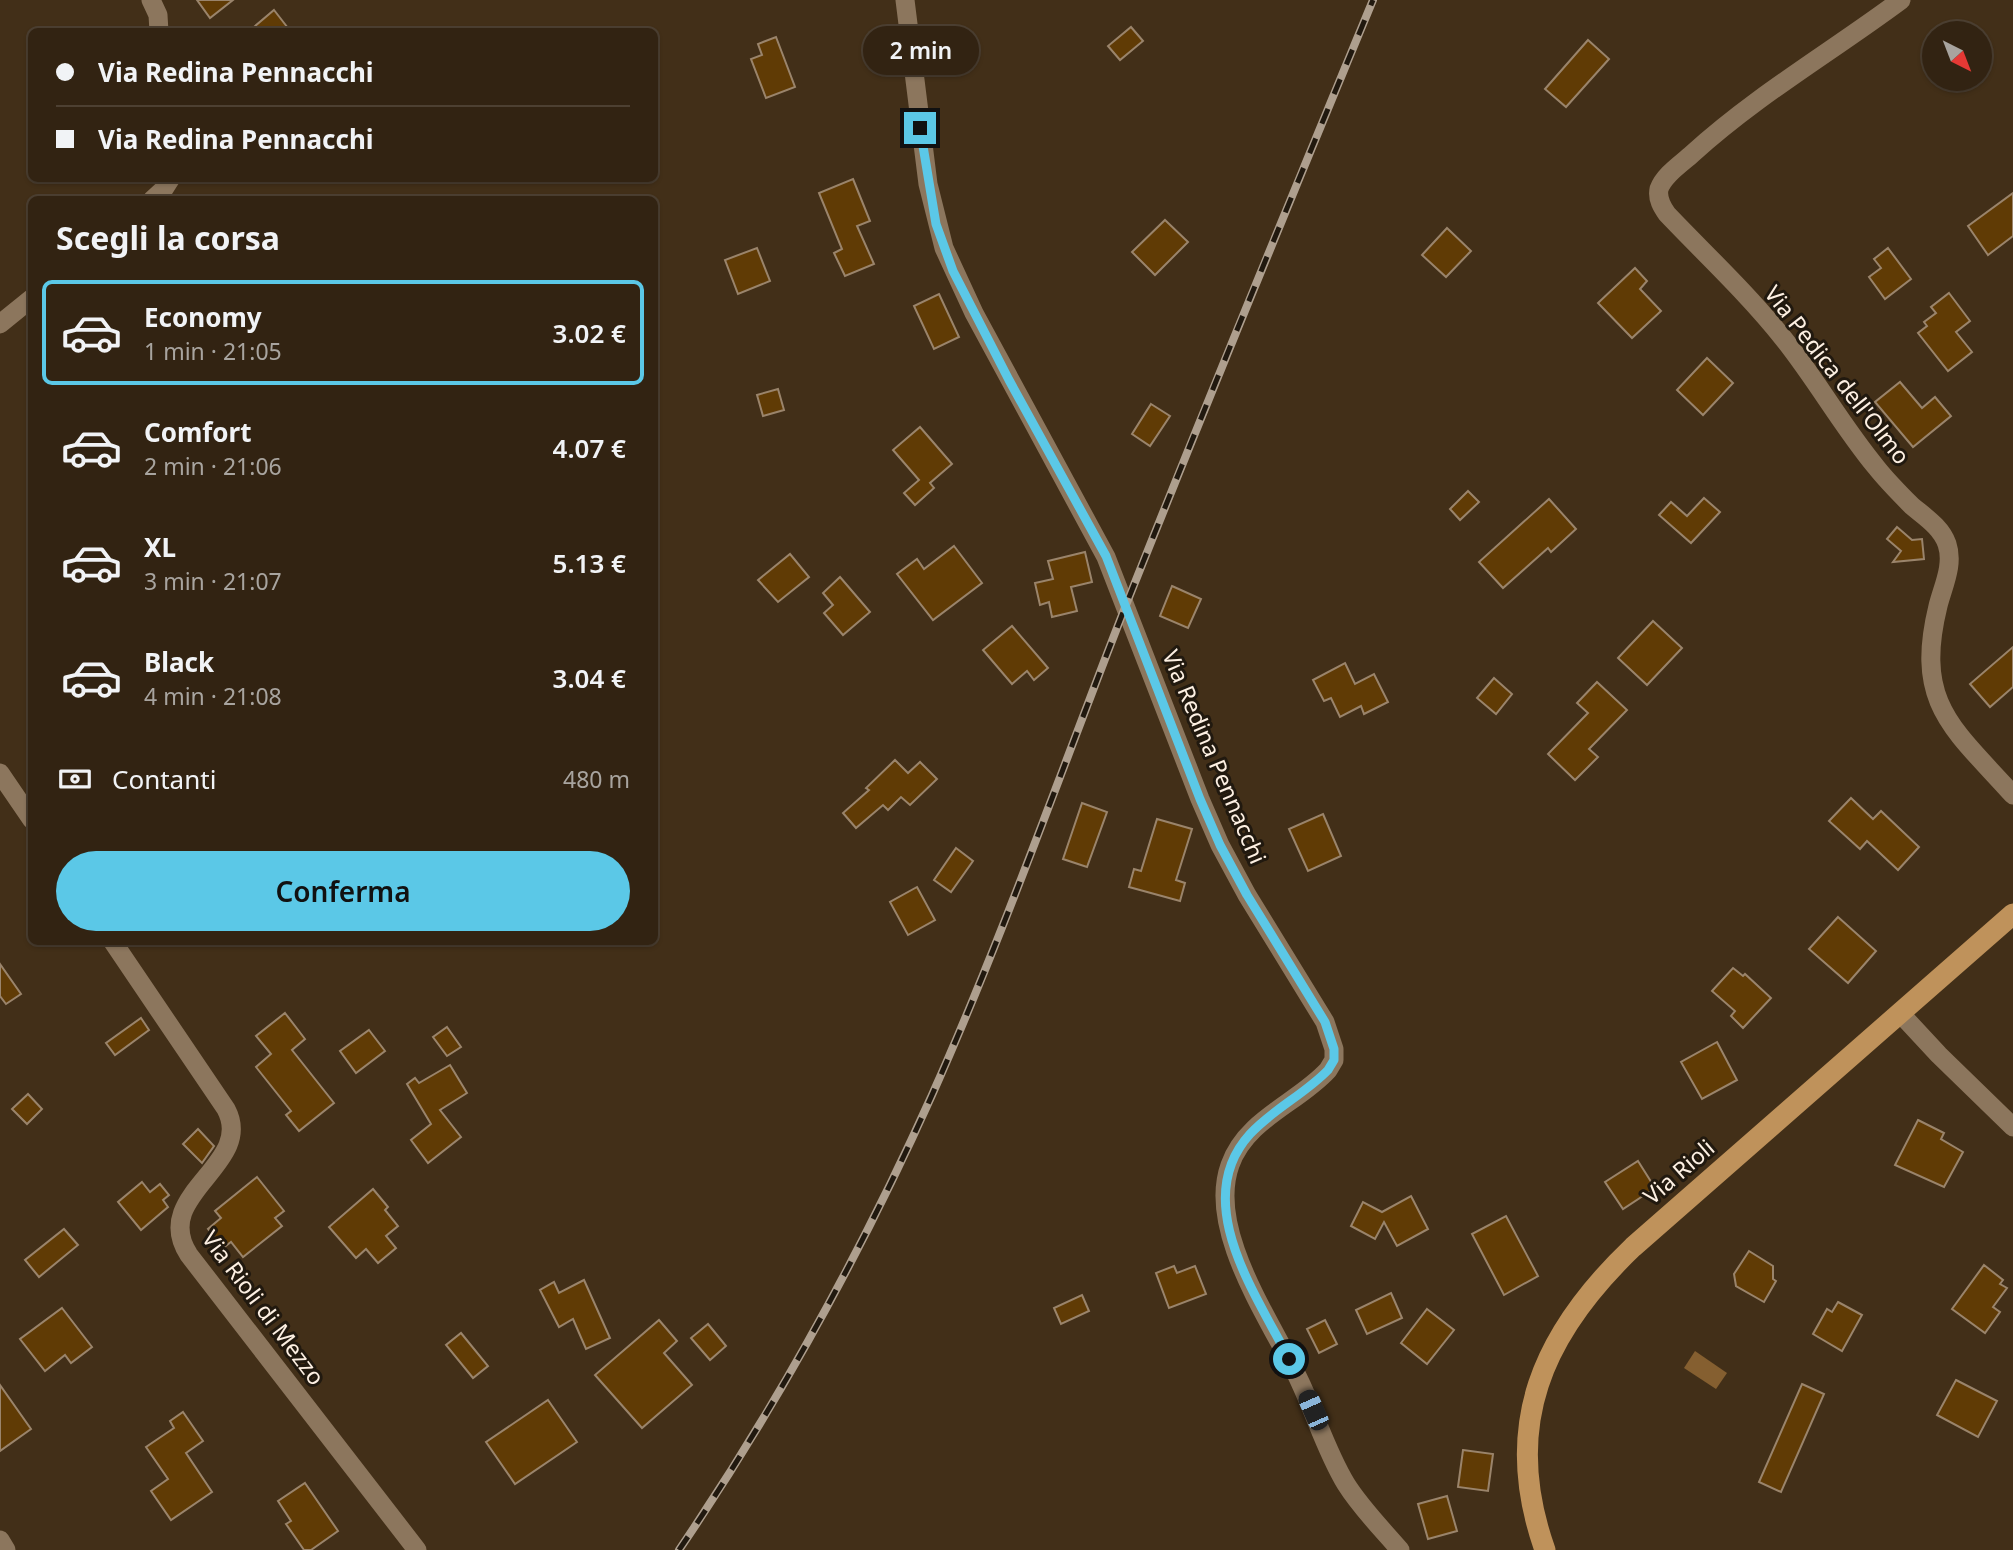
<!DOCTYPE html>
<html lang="it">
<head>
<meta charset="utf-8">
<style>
  :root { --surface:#322312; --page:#3d2f20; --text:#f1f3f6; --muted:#a8a49f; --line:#4d4032; --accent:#5bc8e7 }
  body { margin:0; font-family:"Noto Sans",sans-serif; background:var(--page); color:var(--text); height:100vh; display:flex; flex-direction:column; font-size:26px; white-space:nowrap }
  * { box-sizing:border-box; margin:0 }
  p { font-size:23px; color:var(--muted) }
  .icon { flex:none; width:38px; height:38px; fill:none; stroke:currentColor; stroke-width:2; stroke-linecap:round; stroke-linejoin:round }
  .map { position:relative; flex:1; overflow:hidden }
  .drawer { position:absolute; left:28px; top:196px; width:630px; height:749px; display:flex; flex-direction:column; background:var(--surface); border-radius:10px; box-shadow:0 2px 5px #0004,0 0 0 2px var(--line) }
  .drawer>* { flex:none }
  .guide { position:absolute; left:28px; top:28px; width:630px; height:154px; border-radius:10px; box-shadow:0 2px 5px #0004,0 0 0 2px var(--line); display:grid; align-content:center; height:154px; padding:0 28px; background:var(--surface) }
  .needle { width:46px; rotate:138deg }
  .fabs { position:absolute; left:1922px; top:21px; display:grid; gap:14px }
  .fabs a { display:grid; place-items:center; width:70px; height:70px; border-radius:50%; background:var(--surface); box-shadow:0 2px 5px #0004,0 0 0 2px var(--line); font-size:35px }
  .end { position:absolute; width:32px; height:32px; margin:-16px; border:9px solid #5bc8e7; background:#111; box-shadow:0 0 0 4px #111 }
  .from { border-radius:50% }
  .bubble { position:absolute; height:49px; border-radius:24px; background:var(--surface); box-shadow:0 2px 5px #0004,0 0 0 2px var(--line); font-size:23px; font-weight:600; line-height:49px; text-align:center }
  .car { position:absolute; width:21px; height:42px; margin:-21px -10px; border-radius:9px; box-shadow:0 0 5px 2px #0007; background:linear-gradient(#222 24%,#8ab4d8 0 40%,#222 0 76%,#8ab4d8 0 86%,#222 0) }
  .guide b { display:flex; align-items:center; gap:24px; height:66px; font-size:26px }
  .guide b+b { border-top:2px solid var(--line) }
  .guide i { width:18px; height:18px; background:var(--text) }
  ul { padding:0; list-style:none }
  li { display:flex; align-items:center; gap:21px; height:105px; margin:0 14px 10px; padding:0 14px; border:4px solid transparent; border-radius:10px }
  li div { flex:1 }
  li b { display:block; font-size:26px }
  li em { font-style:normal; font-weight:600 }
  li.active { border-color:var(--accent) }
  li>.icon { width:63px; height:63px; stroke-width:1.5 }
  h2 { padding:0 28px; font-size:32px; line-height:84px }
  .pay { display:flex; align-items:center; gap:18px; height:77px; padding:0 28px; font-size:26px }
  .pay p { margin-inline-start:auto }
  .action { display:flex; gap:14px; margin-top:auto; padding:14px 28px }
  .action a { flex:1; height:80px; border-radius:42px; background:var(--accent); color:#111; font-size:28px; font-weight:600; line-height:80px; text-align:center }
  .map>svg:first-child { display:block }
</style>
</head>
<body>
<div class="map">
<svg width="2013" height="1550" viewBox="0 0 2013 1550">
  <rect width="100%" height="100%" fill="#422f18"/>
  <!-- water -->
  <polygon fill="#855f30" points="1695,1351 1727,1373 1716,1389 1684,1368"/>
  <!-- building -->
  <g fill="#603b05" stroke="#9a846b" stroke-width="2">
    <polygon points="197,0 233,0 210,18"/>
    <polygon points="274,10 291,32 248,32"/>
    <polygon points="1131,27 1143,41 1120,60 1108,46"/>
    <polygon points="776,37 795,87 766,98 751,59 762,55 758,44"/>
    <polygon points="1588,40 1609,59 1566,107 1545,89"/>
    <polygon points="853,179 870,221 857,226 874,264 845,276 834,253 842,249 819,193"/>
    <polygon points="2013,193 2013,236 1988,255 1968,226"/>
    <polygon points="1165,220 1188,242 1155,275 1132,252"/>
    <polygon points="1447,228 1471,251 1446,277 1422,255"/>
    <polygon points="757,248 770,281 738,294 725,260"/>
    <polygon points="1888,248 1911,279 1885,299 1869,277 1881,268 1874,259"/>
    <polygon points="1635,268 1647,281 1640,289 1661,311 1632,338 1598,303"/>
    <polygon points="1949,293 1970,321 1956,332 1972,352 1948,371 1918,333 1927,326 1924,322 1936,313 1931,307"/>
    <polygon points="939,294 959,337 934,349 914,306"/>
    <polygon points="1707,358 1733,383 1703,415 1677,390"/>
    <polygon points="1900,382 1922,408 1935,397 1951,416 1913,447 1875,402"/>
    <polygon points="778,389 784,410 763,416 757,395"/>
    <polygon points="1151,404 1170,416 1150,446 1132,434"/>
    <polygon points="920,427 952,464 930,483 934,488 915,505 904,493 919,480 893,450"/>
    <polygon points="1468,491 1479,502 1460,520 1450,509"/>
    <polygon points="1704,498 1720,512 1691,543 1659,515 1671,502 1687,516"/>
    <polygon points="1549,499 1576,529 1551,552 1548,548 1503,588 1479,562"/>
    <polygon points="1897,527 1912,540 1922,539 1924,559 1893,562 1901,551 1887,539"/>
    <polygon points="954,546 982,583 933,620 897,574 917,559 924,569"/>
    <polygon points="1085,552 1092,582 1071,587 1077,611 1052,617 1049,602 1040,605 1035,583 1053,579 1048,561"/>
    <polygon points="790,554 809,577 778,602 758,580"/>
    <polygon points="840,577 870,612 843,635 824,613 833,605 823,593"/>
    <polygon points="1172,586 1201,599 1188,628 1160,616"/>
    <polygon points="1653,621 1682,648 1647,685 1618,658"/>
    <polygon points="1012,626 1048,668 1034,680 1027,671 1012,684 983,650"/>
    <polygon points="2013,647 2013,687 1990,707 1970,684"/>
    <polygon points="1345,663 1355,684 1374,674 1388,702 1364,714 1361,706 1340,717 1331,698 1324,701 1313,680"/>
    <polygon points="1494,678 1512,694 1496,714 1477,698"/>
    <polygon points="1597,682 1627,710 1589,749 1598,757 1575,780 1548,754 1588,713 1577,703"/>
    <polygon points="895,760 908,773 920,762 937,779 910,805 901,797 888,810 883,805 856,828 843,813 869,790 866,788"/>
    <polygon points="1851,798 1873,819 1881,811 1919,847 1898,870 1867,841 1860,849 1829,821"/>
    <polygon points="1082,803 1107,812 1087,867 1063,859"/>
    <polygon points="1323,814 1341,856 1308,871 1289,829"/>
    <polygon points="1157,819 1192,829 1176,880 1185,883 1180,901 1129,887 1134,869 1141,871"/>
    <polygon points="956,848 973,861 951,892 934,880"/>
    <polygon points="917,887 935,920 908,935 890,902"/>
    <polygon points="1838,917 1876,951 1848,983 1809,949"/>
    <polygon points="0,964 21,994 6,1004 0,996"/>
    <polygon points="1733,968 1743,976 1745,974 1771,998 1743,1028 1731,1016 1735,1011 1712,991"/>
    <polygon points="285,1013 305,1039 292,1050 334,1103 299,1131 286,1115 291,1111 256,1067 271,1054 256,1036"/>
    <polygon points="141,1018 149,1030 115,1055 106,1043"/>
    <polygon points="447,1027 461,1047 447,1056 433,1037"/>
    <polygon points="369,1030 385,1051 356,1073 340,1051"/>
    <polygon points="1717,1042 1737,1080 1702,1099 1681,1062"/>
    <polygon points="450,1065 467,1093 440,1110 461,1137 428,1163 411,1140 431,1124 407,1084 415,1078 419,1083"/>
    <polygon points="28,1094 42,1109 27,1124 12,1109"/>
    <polygon points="1918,1120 1944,1133 1941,1139 1963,1152 1944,1187 1895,1165"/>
    <polygon points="198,1129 214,1146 202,1163 183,1144"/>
    <polygon points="1638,1161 1655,1188 1623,1209 1605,1182"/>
    <polygon points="257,1177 284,1211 275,1218 282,1226 243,1257 231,1242 223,1248 208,1229 221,1218 215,1211"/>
    <polygon points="142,1182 150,1192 160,1184 169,1195 163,1200 168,1207 141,1230 118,1202"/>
    <polygon points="373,1189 388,1207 385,1210 398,1226 386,1236 396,1248 378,1263 366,1249 356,1258 329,1227"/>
    <polygon points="1411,1196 1428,1229 1397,1246 1384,1222 1375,1239 1351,1226 1363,1202 1382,1212"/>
    <polygon points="1506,1216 1538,1276 1504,1295 1472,1234"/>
    <polygon points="64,1229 78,1245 39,1277 25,1260"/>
    <polygon points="1749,1251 1773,1266 1773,1279 1776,1281 1764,1302 1736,1286 1734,1274"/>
    <polygon points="1984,1265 2003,1280 2000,1284 2007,1288 1993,1307 2000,1312 1985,1333 1952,1309"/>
    <polygon points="1174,1266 1177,1273 1195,1266 1206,1294 1169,1308 1156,1273"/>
    <polygon points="584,1280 610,1338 586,1349 573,1319 559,1327 540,1290 554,1282 559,1293"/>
    <polygon points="1391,1293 1402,1318 1367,1334 1356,1310"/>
    <polygon points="1082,1295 1089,1311 1061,1324 1054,1308"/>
    <polygon points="1838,1302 1862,1315 1842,1351 1813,1334 1827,1309 1832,1312"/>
    <polygon points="62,1308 92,1347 71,1363 65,1355 45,1371 20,1339"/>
    <polygon points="1427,1309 1454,1330 1427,1364 1401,1343"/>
    <polygon points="659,1320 677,1341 664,1353 692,1385 642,1428 595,1375"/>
    <polygon points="1325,1320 1337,1344 1319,1353 1307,1329"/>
    <polygon points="708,1324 726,1346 710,1360 691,1338"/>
    <polygon points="461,1333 488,1366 473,1378 446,1345"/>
    <polygon points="1956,1380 1997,1401 1978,1437 1937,1415"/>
    <polygon points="1802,1384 1824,1394 1781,1492 1759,1482"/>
    <polygon points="0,1385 31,1429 0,1451"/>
    <polygon points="548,1400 577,1442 515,1484 486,1442"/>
    <polygon points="183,1412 203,1441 186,1453 212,1492 171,1520 151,1491 168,1479 146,1447 174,1428 170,1421"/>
    <polygon points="1463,1450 1493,1454 1488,1491 1458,1487"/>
    <polygon points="305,1483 338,1531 311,1550 304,1550 286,1524 291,1521 278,1501"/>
    <polygon points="1447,1496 1457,1531 1428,1539 1418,1504"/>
  </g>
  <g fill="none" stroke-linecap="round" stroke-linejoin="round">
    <!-- minor -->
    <g stroke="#8c765d" stroke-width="19">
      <polyline points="151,0 158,15 159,32"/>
      <path d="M905,0L928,184L944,248L974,313L1106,557L1200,799L1220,845L1247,895L1325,1022L1334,1049V1060L1328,1070C1298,1103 1246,1119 1230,1165C1206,1232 1273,1323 1300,1382C1316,1416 1327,1453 1346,1484C1361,1508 1382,1529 1400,1550"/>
      <path d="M1901,0C1831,52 1757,95 1692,154C1681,164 1664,175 1659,189C1657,199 1662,207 1667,214C1706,255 1748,294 1783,338C1816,379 1842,426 1876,467C1887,481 1899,493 1912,506C1925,517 1941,527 1947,544C1954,565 1943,586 1938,606C1914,704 1953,728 2013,795"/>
      <polyline points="152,200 164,189 171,178"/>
      <polyline points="0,324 32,298"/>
      <polyline points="0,773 32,820"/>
      <path d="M113,942L226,1109C256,1165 149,1194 189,1255L417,1550"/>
      <polyline points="1900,1013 1939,1055 2013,1127"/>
      <polyline points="0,1540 6,1550"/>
    </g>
    <!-- major -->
    <path stroke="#bf925b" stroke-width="21" d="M1545,1550C1501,1426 1542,1334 1633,1247L2013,914"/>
    <!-- rail casing -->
    <g stroke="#ae9f8e" stroke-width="8">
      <path id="rail" d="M679,1550C776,1407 861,1253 932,1095C1003,936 1061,771 1124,610C1205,406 1289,203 1373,0"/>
    </g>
    <!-- rail -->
    <use href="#rail" stroke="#21190f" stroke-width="5" stroke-dasharray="16" stroke-linecap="butt"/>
  </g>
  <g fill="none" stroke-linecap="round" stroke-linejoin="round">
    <!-- route -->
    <path stroke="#5bc8e7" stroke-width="9" d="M920,128L936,224L953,271L1009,380L1106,556L1200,799L1220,845L1247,895L1325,1022L1334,1049V1060L1328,1070C1305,1094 1273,1109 1250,1134C1189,1201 1256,1294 1289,1359"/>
  </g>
  <g text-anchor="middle" stroke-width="6" stroke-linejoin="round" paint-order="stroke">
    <!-- street labels -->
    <g font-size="23" fill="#fdf0e3" stroke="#21190f">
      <text transform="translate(1837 375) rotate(52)" y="8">Via Pedica dell'Olmo</text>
      <text transform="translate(1214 757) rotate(67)" y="8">Via Redina Pennacchi</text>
      <text transform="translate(1679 1172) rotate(-41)" y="8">Via Rioli</text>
      <text transform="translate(263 1308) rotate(53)" y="8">Via Rioli di Mezzo</text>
    </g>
  </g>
</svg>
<div class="fabs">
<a><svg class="needle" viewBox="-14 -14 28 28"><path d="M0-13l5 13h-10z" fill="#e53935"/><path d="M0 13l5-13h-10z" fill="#a8a49f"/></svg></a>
</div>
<i class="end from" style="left:1289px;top:1359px"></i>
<i class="end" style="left:920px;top:128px"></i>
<div class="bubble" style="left:863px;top:26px;width:116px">2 min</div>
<i class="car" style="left:1313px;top:1410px;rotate:336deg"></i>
<div class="guide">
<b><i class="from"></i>Via Redina Pennacchi</b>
<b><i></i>Via Redina Pennacchi</b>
</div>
<section class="drawer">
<h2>Scegli la corsa</h2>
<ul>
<li class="active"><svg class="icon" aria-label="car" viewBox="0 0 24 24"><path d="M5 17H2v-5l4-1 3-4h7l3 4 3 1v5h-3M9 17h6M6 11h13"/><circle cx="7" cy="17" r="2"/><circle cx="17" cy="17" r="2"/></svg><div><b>Economy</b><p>1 min · 21:05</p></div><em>3.02 €</em></li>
<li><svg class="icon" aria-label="car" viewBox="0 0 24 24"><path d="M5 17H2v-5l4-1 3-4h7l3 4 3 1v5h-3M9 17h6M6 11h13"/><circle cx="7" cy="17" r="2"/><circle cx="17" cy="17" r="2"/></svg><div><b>Comfort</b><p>2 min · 21:06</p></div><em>4.07 €</em></li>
<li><svg class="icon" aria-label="car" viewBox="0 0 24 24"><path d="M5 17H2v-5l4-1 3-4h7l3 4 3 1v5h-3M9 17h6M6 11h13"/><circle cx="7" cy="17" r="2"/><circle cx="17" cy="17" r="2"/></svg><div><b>XL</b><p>3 min · 21:07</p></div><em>5.13 €</em></li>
<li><svg class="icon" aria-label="car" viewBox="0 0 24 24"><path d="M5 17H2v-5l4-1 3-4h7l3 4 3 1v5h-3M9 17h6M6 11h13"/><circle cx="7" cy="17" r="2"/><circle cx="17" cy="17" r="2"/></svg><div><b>Black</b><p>4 min · 21:08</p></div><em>3.04 €</em></li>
</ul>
<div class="pay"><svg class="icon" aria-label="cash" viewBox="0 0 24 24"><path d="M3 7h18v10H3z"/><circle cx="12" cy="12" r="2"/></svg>Contanti<p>480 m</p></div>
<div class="action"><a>Conferma</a></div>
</section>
</div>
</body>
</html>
